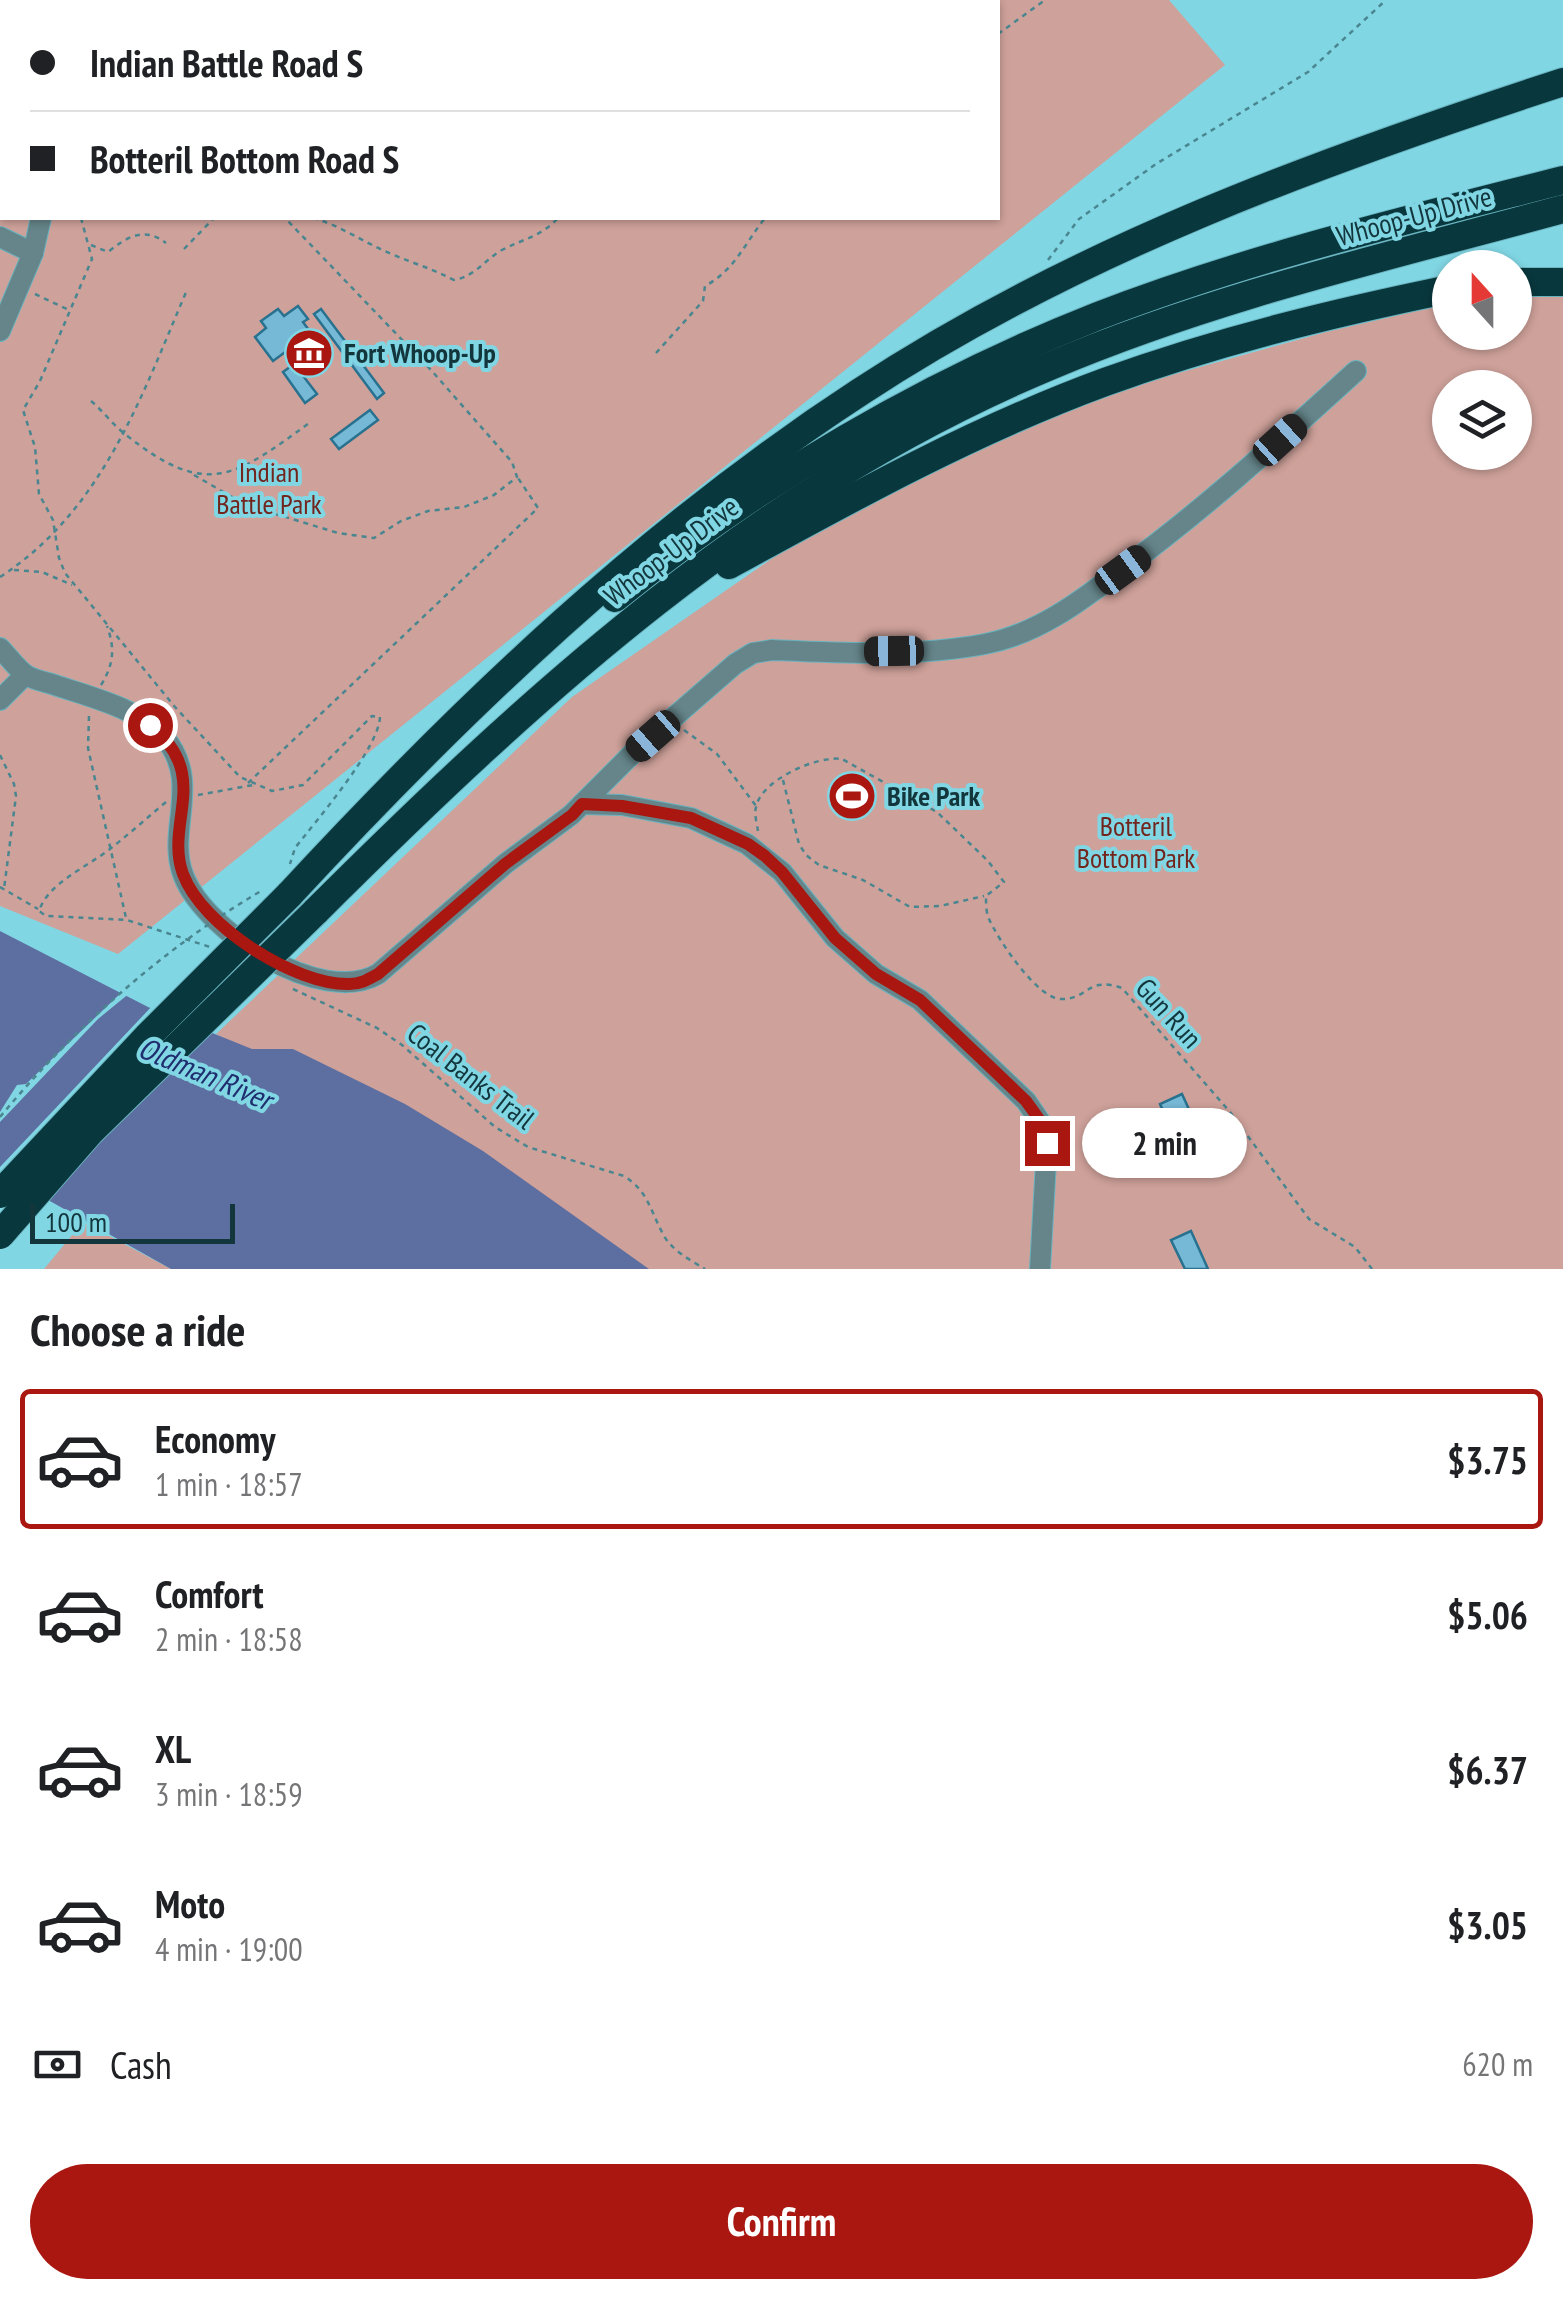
<!DOCTYPE html>
<html lang="en">
<head>
<meta charset="utf-8">
<style>
  :root { --surface:#fff; --page:#f2f2f2; --text:#202124; --muted:#757577; --line:#e0e0e0; --accent:#a91710 }
  body { margin:0; font-family:"PT Sans Narrow",sans-serif; background:var(--page); color:var(--text); height:100vh; display:flex; flex-direction:column; font-size:38px; white-space:nowrap }
  * { box-sizing:border-box; margin:0 }
  p { font-size:32px; color:var(--muted) }
  .icon { flex:none; width:55px; height:55px; fill:none; stroke:currentColor; stroke-width:2; stroke-linecap:round; stroke-linejoin:round }
  .map { position:relative; height:1269px; overflow:hidden }
  .sheet { display:flex; flex-direction:column; background:var(--surface); flex:1 }
  .sheet>* { flex:none }
  .guide { position:absolute; left:0px; top:0px; width:1000px; height:220px; box-shadow:0 2px 8px #0004; display:grid; align-content:center; height:220px; padding:0 30px; background:var(--surface) }
  .needle { width:65px; rotate:339deg }
  .buttons { position:absolute; left:1432px; top:250px; display:grid; gap:20px }
  .buttons a { display:grid; place-items:center; width:100px; height:100px; border-radius:50%; background:var(--surface); box-shadow:0 2px 8px #0004; font-size:50px }
  .scale { position:absolute; left:30px; bottom:25px; width:205px; box-sizing:border-box; padding-left:10px; border:5px solid #12363c; border-top:0; font-size:28px; line-height:35px; white-space:nowrap; color:#12363c; -webkit-text-stroke:8px #81d6e4; paint-order:stroke }
  .end { position:absolute; width:45px; height:45px; margin:-22px; border:12px solid #a91710; background:#fff; box-shadow:0 0 0 5px #fff }
  .from { border-radius:50% }
  .bubble { position:absolute; height:70px; border-radius:35px; background:var(--surface); box-shadow:0 2px 8px #0004; font-size:32px; font-weight:700; line-height:70px; text-align:center }
  .car { position:absolute; width:30px; height:60px; margin:-30px -15px; border-radius:12px; box-shadow:0 0 8px 2px #0007; background:linear-gradient(#222 24%,#8ab4d8 0 40%,#222 0 76%,#8ab4d8 0 86%,#222 0) }
  .guide b { display:flex; align-items:center; gap:35px; height:95px; font-size:38px }
  .guide b+b { border-top:2px solid var(--line) }
  .guide i { width:25px; height:25px; background:var(--text) }
  ul { padding:0; list-style:none }
  li { display:flex; align-items:center; gap:30px; height:140px; margin:0 20px 15px; padding:0 10px; border:5px solid transparent; border-radius:10px }
  li div { flex:1 }
  li b { display:block; font-size:38px }
  li em { font-style:normal; font-weight:700 }
  li.on { border-color:var(--accent) }
  li>.icon { width:90px; height:90px; stroke-width:1.5 }
  h2 { padding:0 30px; font-size:45px; line-height:120px }
  .pay { display:flex; align-items:center; gap:25px; height:110px; padding:0 30px; font-size:38px }
  .pay p { margin-inline-start:auto }
  .button { display:flex; gap:20px; margin-top:auto; padding:20px 30px }
  .button a { flex:1; height:115px; border-radius:60px; background:var(--accent); color:#fff; font-size:40px; font-weight:700; line-height:115px; text-align:center }
  .map>svg:first-child { display:block }
</style>
</head>
<body>
<div class="map">
<svg width="1563" height="1269" viewBox="0 0 1563 1269">
  <rect width="100%" height="100%" fill="#81d6e4"/>
  <!-- green -->
  <g fill="#cea19a" fill-rule="evenodd">
    <path d="M0,0H1169L1225,65L118,954L0,906ZM2,2H998V218H2Z"/>
    <path d="M1515,288L1563,289V1269H645L216,1034L572,697L790,546L1020,417L1326,332L1450,303V332H1515ZM1450,388H1515V452H1450Z"/>
    <polygon points="83,1222 171,1269 44,1269"/>
  </g>
  <!-- water -->
  <polygon fill="#5d6fa1" points="0,931 148,1007 252,1049 293,1049 405,1104 483,1151 649,1269 171,1269 0,1173"/>
  <!-- pier -->
  <g fill="#81d6e4">
    <polygon points="125,989 131,992 98,1019 0,1122 0,1112 17,1085 26,1084"/>
    <polygon points="154,1004 183,1016 0,1179 0,1167"/>
  </g>
  <!-- building -->
  <g fill="#76b9d7" stroke="#28718f" stroke-width="2.5">
    <polygon points="298,306 308,319 303,322 311,333 273,361 255,337 266,328 261,321 278,309 284,316"/>
    <polygon points="321,309 384,393 377,399 314,314"/>
    <polygon points="294,364 317,394 305,403 283,372"/>
    <polygon points="370,410 378,420 339,449 331,439"/>
    <polygon points="1182,1094 1202,1138 1180,1148 1160,1104"/>
    <polygon points="1191,1231 1208,1269 1185,1269 1171,1240"/>
  </g>
  <g fill="none" stroke-linecap="round" stroke-linejoin="round">
    <!-- minor casing -->
    <g stroke="#69b3bf" stroke-width="22">
      <g id="minor">
        <polyline points="44,2 44,0"/>
        <polyline points="0,237 33,253"/>
        <polyline points="0,331 33,253 41,218"/>
        <path d="M0,648C8,656 17,669 26,675C34,680 46,682 55,685C90,697 138,708 164,737C203,783 165,831 184,877C206,932 321,1007 378,974L505,864L571,815L635,751L735,664L753,653L772,650C841,653 916,657 985,644C1038,634 1082,600 1124,568C1206,508 1281,439 1356,371"/>
        <polyline points="0,700 25,675"/>
        <polyline points="582,804 622,805 691,818 747,844 782,872 835,938 876,974 920,1000 1026,1101 1041,1123 1047,1143 1040,1269"/>
      </g>
    </g>
    <!-- highway casing -->
    <g stroke="#69b3bf" stroke-width="30">
      <g id="highway">
        <polyline points="1515,282 1563,282"/>
        <path d="M729,565C851,498 974,430 1105,382C1218,341 1333,313 1450,289"/>
        <path d="M615,598C757,482 928,383 1098,316C1248,258 1407,220 1563,180"/>
        <path d="M289,895C462,708 647,531 860,392C1074,251 1320,161 1563,82"/>
        <path d="M315,912C536,692 758,488 1050,366C1215,296 1391,256 1563,209"/>
      </g>
    </g>
    <!-- path -->
    <g stroke="#4a8690" stroke-width="2.5" stroke-dasharray="5 5" stroke-linecap="butt">
      <polyline points="72,2 73,0"/>
      <polyline points="590,2 591,0"/>
      <polyline points="761,2 763,0"/>
      <polyline points="998,34 1045,0"/>
      <path d="M81,218L92,259L40,381L23,410L35,447L39,494L53,520L59,558L65,573L175,707L240,777L272,791L303,785L372,716L380,717C379,748 316,821 295,848L290,864"/>
      <path d="M313,218C342,226 366,244 394,255C415,264 433,269 454,280C476,276 484,260 502,250C523,239 542,236 558,218"/>
      <path d="M91,245L108,252C127,237 144,226 166,243"/>
      <polyline points="184,249 214,218"/>
      <polyline points="1048,260 1079,219 1156,164 1308,72 1386,0"/>
      <polyline points="35,294 69,310"/>
      <path d="M656,353L703,301L705,286C735,270 745,243 765,218"/>
      <path d="M91,401C103,411 113,425 125,434C207,500 235,477 312,421"/>
      <polyline points="194,475 246,505 338,533 374,538 401,521 428,511 464,507 494,495 517,477 512,462 431,370 285,218"/>
      <polyline points="14,570 42,572 72,585"/>
      <path d="M0,577C103,510 141,397 187,290"/>
      <path d="M101,685C114,664 115,648 107,626"/>
      <polyline points="89,716 88,748 126,918"/>
      <polyline points="684,730 717,754 756,806"/>
      <polyline points="0,755 14,784 16,796 4,889"/>
      <polyline points="783,780 799,844 806,855 819,865 863,880 910,907 940,906 984,896"/>
      <polyline points="248,783 538,508 518,478"/>
      <polyline points="198,795 253,785"/>
      <path d="M166,802C147,818 129,834 110,849C87,867 48,883 39,911L46,916L127,920L210,947"/>
      <path d="M758,831C757,824 754,814 756,807C761,780 818,755 842,759L937,812L988,861L1004,882L986,896C986,903 986,913 989,919C999,941 1038,1000 1062,999C1089,999 1087,976 1122,988L1230,1112L1309,1219L1355,1247L1372,1269"/>
      <polyline points="0,887 38,909"/>
      <path d="M293,989L377,1028L402,1045L495,1127L528,1147L624,1176C648,1191 650,1210 663,1234C671,1250 690,1260 705,1269"/>
    </g>
    <!-- minor -->
    <use href="#minor" stroke="#65858a" stroke-width="20"/>
    <!-- highway -->
    <use href="#highway" stroke="#08373d" stroke-width="28"/>
    <!-- highway-bridge casing -->
    <g stroke="#69b3bf" stroke-width="30" stroke-linecap="butt">
      <g id="highway-bridge">
        <polyline points="0,1194 147,1037 289,895"/>
        <polyline points="0,1235 90,1132 315,912"/>
      </g>
    </g>
    <!-- path-bridge -->
    <path stroke="#4a8690" stroke-width="2.5" stroke-dasharray="5 5" stroke-linecap="butt" d="M0,1117C73,1029 162,949 261,891"/>
    <!-- highway-bridge -->
    <use href="#highway-bridge" stroke="#08373d" stroke-width="28"/>
  </g>
  <g fill="none" stroke-linecap="round" stroke-linejoin="round">
    <!-- route -->
    <path stroke="#a91710" stroke-width="12" d="M150,725C213,776 164,822 183,874C202,926 295,985 349,984C361,984 369,979 378,974L505,864L572,815L582,804L622,806L691,818L748,844L765,856L782,872L835,938L876,974L920,1000L1026,1101L1041,1122L1047,1143"/>
  </g>
  <!-- icons -->
  <defs>
    <g id="museum-disc" transform="scale(2.5)"><circle r="9.5" fill="#a91710" stroke="#81d6e4"/><path d="M0-6L6-3V-2H-6V-3ZM-5-1h2V3h-2ZM-1-1h2V3h-2ZM3-1h2V3H3ZM-6 4H6V6H-6Z" fill="#fff"/></g>
    <g id="stadium-disc" transform="scale(2.5)"><circle r="9.5" fill="#a91710" stroke="#81d6e4"/><path d="M0-5a6.5 5 0 1 0 0 10a6.5 5 0 1 0 0-10ZM-3.5-1.8h7v3.6h-7Z" fill="#fff"/></g>
  </defs>
  <g fill-rule="evenodd">
    <use href="#museum-disc" x="309" y="353"/>
    <use href="#stadium-disc" x="852" y="796"/>
  </g>
  <g text-anchor="middle" stroke-width="8" stroke-linejoin="round" paint-order="stroke">
    <!-- street labels -->
    <g font-size="28" fill="#12363c" stroke="#81d6e4">
      <text transform="translate(1414 216) rotate(-15)" y="10">Whoop-Up Drive</text>
      <text transform="translate(671 551) rotate(-37)" y="10">Whoop-Up Drive</text>
      <text transform="translate(1169 1013) rotate(48)" y="10">Gun Run</text>
      <text transform="translate(471 1076) rotate(38)" y="10">Coal Banks Trail</text>
    </g>
    <!-- poi labels -->
    <g font-size="28" font-weight="bold" fill="#12363c" stroke="#81d6e4" text-anchor="start">
      <text x="344" y="363">Fort Whoop-Up</text>
      <text x="887" y="806">Bike Park</text>
    </g>
    <!-- park labels -->
    <g font-size="28" fill="#72251d" stroke="#81d6e4">
      <text x="269" y="482">Indian<tspan x="269" dy="32">Battle Park</tspan></text>
      <text x="1136" y="836">Botteril<tspan x="1136" dy="32">Bottom Park</tspan></text>
    </g>
    <!-- water labels -->
    <g font-size="30" font-style="italic" fill="#1f2e6e" stroke="#81d6e4">
      <text transform="translate(205 1074) rotate(23)" y="10">Oldman River</text>
    </g>
  </g>
</svg>
<div class="buttons">
<a><svg class="needle" viewBox="-14 -14 28 28"><path d="M0-13l5 13h-10z" fill="#e53935"/><path d="M0 13l5-13h-10z" fill="#757577"/></svg></a>
<a><svg class="icon" aria-label="layers" viewBox="0 0 24 24"><path d="M12 4l9 5-9 5-9-5zM3 14l9 5 9-5"/></svg></a>
</div>
<div class="scale">100 m</div>
<i class="end from" style="left:150px;top:725px"></i>
<i class="end" style="left:1047px;top:1143px"></i>
<div class="bubble" style="left:1082px;top:1108px;width:165px">2 min</div>
<i class="car" style="left:1280px;top:440px;rotate:48deg"></i>
<i class="car" style="left:1123px;top:570px;rotate:54deg"></i>
<i class="car" style="left:894px;top:651px;rotate:269deg"></i>
<i class="car" style="left:653px;top:736px;rotate:229deg"></i>
<div class="guide">
<b><i class="from"></i>Indian Battle Road S</b>
<b><i></i>Botteril Bottom Road S</b>
</div>
</div>
<section class="sheet">
<h2>Choose a ride</h2>
<ul>
<li class="on"><svg class="icon" aria-label="car" viewBox="0 0 24 24"><path d="M5 17H2v-5l4-1 3-4h7l3 4 3 1v5h-3M9 17h6M6 11h13"/><circle cx="7" cy="17" r="2"/><circle cx="17" cy="17" r="2"/></svg><div><b>Economy</b><p>1 min · 18:57</p></div><em>$3.75</em></li>
<li><svg class="icon" aria-label="car" viewBox="0 0 24 24"><path d="M5 17H2v-5l4-1 3-4h7l3 4 3 1v5h-3M9 17h6M6 11h13"/><circle cx="7" cy="17" r="2"/><circle cx="17" cy="17" r="2"/></svg><div><b>Comfort</b><p>2 min · 18:58</p></div><em>$5.06</em></li>
<li><svg class="icon" aria-label="car" viewBox="0 0 24 24"><path d="M5 17H2v-5l4-1 3-4h7l3 4 3 1v5h-3M9 17h6M6 11h13"/><circle cx="7" cy="17" r="2"/><circle cx="17" cy="17" r="2"/></svg><div><b>XL</b><p>3 min · 18:59</p></div><em>$6.37</em></li>
<li><svg class="icon" aria-label="car" viewBox="0 0 24 24"><path d="M5 17H2v-5l4-1 3-4h7l3 4 3 1v5h-3M9 17h6M6 11h13"/><circle cx="7" cy="17" r="2"/><circle cx="17" cy="17" r="2"/></svg><div><b>Moto</b><p>4 min · 19:00</p></div><em>$3.05</em></li>
</ul>
<div class="pay"><svg class="icon" aria-label="cash" viewBox="0 0 24 24"><path d="M3 7h18v10H3z"/><circle cx="12" cy="12" r="2"/></svg>Cash<p>620 m</p></div>
<div class="button"><a>Confirm</a></div>
</section>
</body>
</html>
